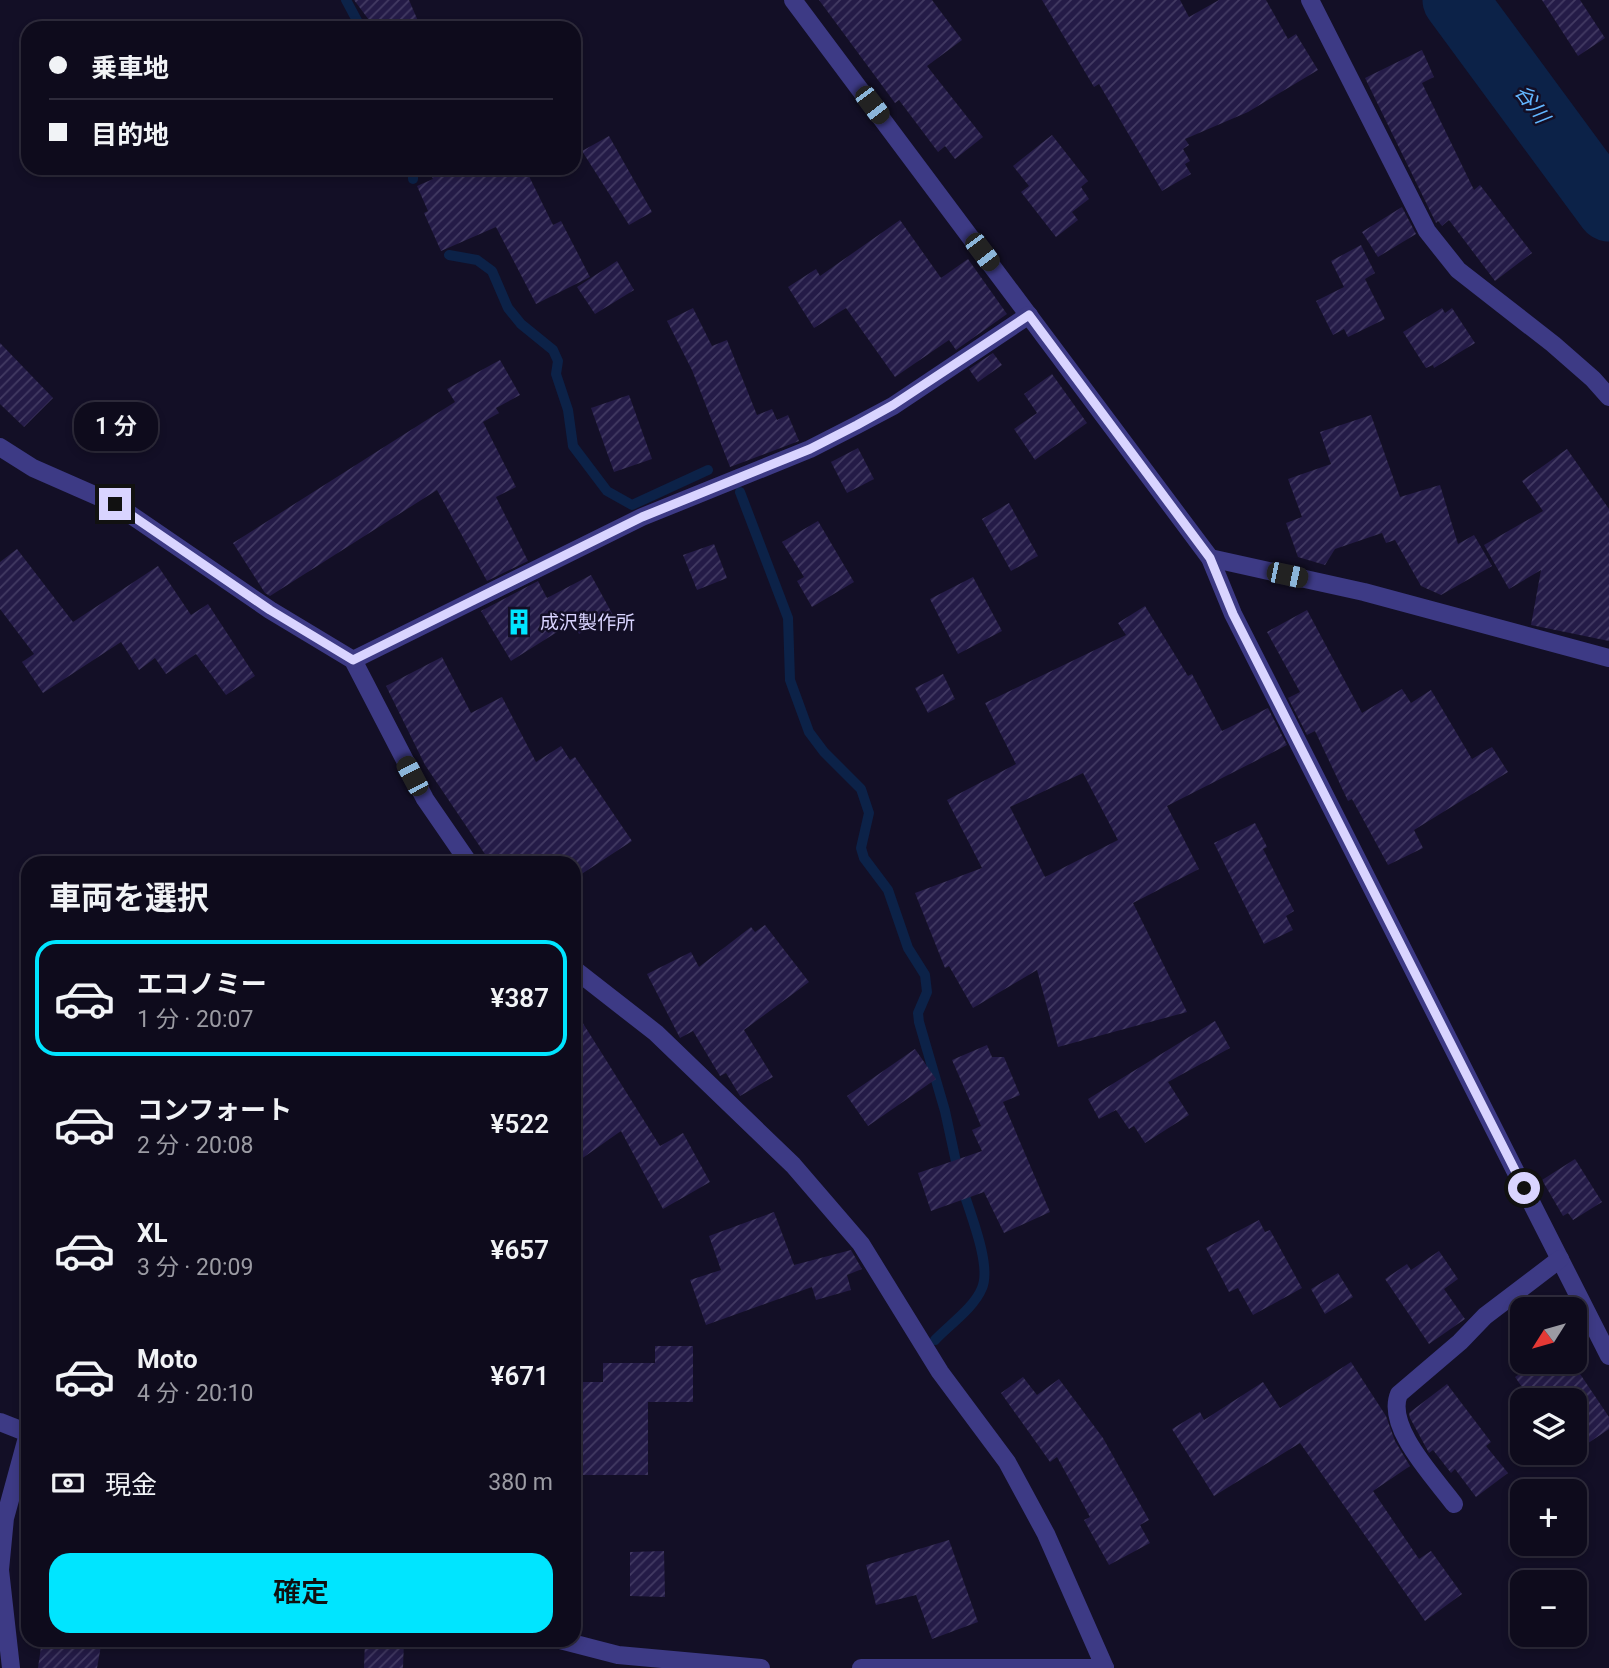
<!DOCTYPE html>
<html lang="ja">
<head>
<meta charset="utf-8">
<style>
  :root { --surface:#0e0b1c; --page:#171425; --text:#f1f3f6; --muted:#9b9ba3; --line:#2e2b3b; --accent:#00e5ff }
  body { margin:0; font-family:Roboto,"Noto Sans JP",sans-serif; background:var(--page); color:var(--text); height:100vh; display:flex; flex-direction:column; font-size:26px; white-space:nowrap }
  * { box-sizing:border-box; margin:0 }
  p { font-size:23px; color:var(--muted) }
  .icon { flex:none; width:38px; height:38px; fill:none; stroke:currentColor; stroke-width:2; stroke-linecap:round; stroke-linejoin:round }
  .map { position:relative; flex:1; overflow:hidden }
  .sheet { position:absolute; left:21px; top:856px; width:560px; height:791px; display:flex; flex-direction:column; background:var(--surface); border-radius:21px; box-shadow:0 4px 10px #0003,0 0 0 2px var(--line) }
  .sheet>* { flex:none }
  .banner { position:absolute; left:21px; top:21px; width:560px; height:154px; border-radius:21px; box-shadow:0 4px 10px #0003,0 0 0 2px var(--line); display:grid; align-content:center; height:154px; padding:0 28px; background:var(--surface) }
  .needle { width:46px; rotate:233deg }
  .tools { position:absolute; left:1510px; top:1297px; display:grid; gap:14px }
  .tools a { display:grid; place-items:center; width:77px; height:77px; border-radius:14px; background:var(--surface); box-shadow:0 4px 10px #0003,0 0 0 2px var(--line); font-size:35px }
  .end { position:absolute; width:32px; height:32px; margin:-16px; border:9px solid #d9d4ff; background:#111; box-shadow:0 0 0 4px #111 }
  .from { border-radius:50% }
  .bubble { position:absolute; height:49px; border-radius:21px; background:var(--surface); box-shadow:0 4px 10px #0003,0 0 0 2px var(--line); font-size:23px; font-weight:600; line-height:49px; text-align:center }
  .car { position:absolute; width:21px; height:42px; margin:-21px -10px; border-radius:9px; box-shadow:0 0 5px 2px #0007; background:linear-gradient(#222 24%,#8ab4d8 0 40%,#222 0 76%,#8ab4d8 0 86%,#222 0) }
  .banner b { display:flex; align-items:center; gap:24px; height:66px; font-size:26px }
  .banner b+b { border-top:2px solid var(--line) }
  .banner i { width:18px; height:18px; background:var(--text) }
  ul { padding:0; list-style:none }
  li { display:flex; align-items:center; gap:21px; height:116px; margin:0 14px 10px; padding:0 14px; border:4px solid transparent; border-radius:21px }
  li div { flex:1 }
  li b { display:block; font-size:26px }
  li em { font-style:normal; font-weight:600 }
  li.active { border-color:var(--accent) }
  li>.icon { width:63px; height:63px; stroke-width:1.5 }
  h2 { padding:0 28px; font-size:32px; line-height:84px }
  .pay { display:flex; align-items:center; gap:18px; height:77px; padding:0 28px; font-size:26px }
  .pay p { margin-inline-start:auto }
  .action { display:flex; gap:14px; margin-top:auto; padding:14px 28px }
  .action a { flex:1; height:80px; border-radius:21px; background:var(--accent); color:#111; font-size:28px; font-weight:600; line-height:80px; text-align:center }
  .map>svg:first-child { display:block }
</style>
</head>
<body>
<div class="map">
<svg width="1609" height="1668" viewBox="0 0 1609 1668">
  <defs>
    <pattern id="building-hatch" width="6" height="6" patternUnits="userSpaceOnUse" patternTransform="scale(1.75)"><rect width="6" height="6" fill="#241b47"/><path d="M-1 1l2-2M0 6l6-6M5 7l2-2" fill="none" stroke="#433b63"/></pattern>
  </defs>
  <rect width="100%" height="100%" fill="#130f26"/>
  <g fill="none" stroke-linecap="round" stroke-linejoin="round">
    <!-- stream -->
    <g stroke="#0c2248" stroke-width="10">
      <polyline points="346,0 361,28"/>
      <polyline points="413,168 413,179"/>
      <polyline points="449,255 477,260 492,271 508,308 521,324 553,350 558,361 556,374 568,410 573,446 607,491 632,505 708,470"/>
      <polyline points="740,492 788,618 790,680 809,732 824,752 861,789 869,813 861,848 864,858 888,890 908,948 925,975 927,992 918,1013 919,1022 945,1111 958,1171"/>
      <path d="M935,1340C949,1325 974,1308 982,1288C992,1265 969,1211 962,1187"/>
    </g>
    <!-- river -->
    <polyline stroke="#0c2248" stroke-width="65" points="1455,0 1609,209"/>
  </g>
  <!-- building -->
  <g fill="url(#building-hatch)" fill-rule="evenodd">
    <polygon points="354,0 409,0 421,28 375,28"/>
    <polygon points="819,0 932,0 962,40 927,66 983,137 955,159 945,146 938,152 899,100 895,103"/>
    <polygon points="1042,0 1180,0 1189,17 1219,0 1266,0 1288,39 1296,34 1318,70 1248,112 1185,139 1189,145 1183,149 1190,161 1185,164 1191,174 1162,191 1099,84 1094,87"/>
    <polygon points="1542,0 1580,0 1605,38 1578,56"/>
    <polygon points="1422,50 1434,77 1422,83 1474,190 1480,185 1532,253 1495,281 1449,220 1442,226 1438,221 1436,223 1365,78"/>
    <polygon points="1052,135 1088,181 1081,187 1089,199 1072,212 1078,220 1056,237 1021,192 1029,186 1013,166"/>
    <polygon points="609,136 652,212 629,225 582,151"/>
    <polygon points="428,168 525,168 553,225 561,221 590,277 536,304 496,227 441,251 424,213 428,211 417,186 433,179"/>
    <polygon points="1402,207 1416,234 1378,257 1362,232"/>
    <polygon points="900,220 941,278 968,259 1007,314 956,350 949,340 895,377 846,308 814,328 788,287 816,269 820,276"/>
    <polygon points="1361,245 1375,273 1365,279 1385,319 1348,337 1344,329 1333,335 1316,301 1344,287 1331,261"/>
    <polygon points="617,261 634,290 595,314 577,287"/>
    <polygon points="693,308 712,346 727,340 757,415 772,409 777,420 788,415 799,441 730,467 692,370 667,321"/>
    <polygon points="1442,308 1445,313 1452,308 1475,343 1434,368 1433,365 1426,368 1403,332"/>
    <polygon points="0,343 53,398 24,427 0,404"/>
    <polygon points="993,353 1002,365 978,382 969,369"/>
    <polygon points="500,360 520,395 496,408 499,413 483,422 516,487 496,497 528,561 487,581 437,490 270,596 265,593 233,543 455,402 447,389"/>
    <polygon points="1052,374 1087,423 1035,460 1014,429 1037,413 1024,394"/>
    <polygon points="629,395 652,459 614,472 591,408"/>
    <polygon points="1371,415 1400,497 1440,485 1458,544 1474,535 1492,566 1441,595 1421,586 1395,540 1386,543 1382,533 1335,549 1325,565 1298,557 1286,523 1302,517 1288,479 1331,464 1320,432"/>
    <polygon points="858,448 874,479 847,493 831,462"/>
    <polygon points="1567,449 1609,509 1609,641 1531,625 1541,570 1509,589 1484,545 1543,511 1522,481"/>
    <polygon points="1009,503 1038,556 1011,571 982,519"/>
    <polygon points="818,521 854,582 812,607 797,581 804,577 782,542"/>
    <polygon points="714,544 727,578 697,590 683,555"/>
    <polygon points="17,549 73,622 158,566 191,615 208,604 255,676 226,695 196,654 166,674 155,658 139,670 121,642 43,693 22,662 34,654 0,609 0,562"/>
    <polygon points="591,575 613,615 579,634 573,622 511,661 481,611 538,581 547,598"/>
    <polygon points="973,577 1002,631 958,654 930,599"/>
    <path d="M1145,606L1188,676L1192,674L1222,731L1268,708L1287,745L1167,806L1199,869L1133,903L1187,1012L1058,1047L1037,970L973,1008L949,966L945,968L915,893L982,868L947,800L1016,764L985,703L1126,635L1118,623ZM1083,773L1118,840L1045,877L1010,807Z"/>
    <polygon points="1307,610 1362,713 1402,689 1411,703 1431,690 1472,759 1492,747 1508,772 1414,830 1423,848 1388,865 1352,799 1348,801 1315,731 1307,735 1288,698 1300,692 1267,632"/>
    <polygon points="442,657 471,713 502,697 536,762 561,746 570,760 575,757 632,841 574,879 574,863 491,863 425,765 386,686"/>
    <polygon points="943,674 955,699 928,713 915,688"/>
    <polygon points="1255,823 1267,847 1263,849 1294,911 1286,916 1293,930 1264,944 1214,843"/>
    <polygon points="765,925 809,982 744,1030 773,1077 740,1096 726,1073 720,1076 693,1031 680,1038 647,974 691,952 699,967 751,927 755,932"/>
    <polygon points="574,1009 660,1146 683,1133 710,1182 663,1209 621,1131 574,1164"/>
    <polygon points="1215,1021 1230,1048 1168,1082 1189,1115 1145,1143 1134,1126 1129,1129 1116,1110 1099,1119 1088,1099"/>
    <polygon points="987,1045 992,1057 1004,1057 1020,1095 1003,1102 1050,1212 1004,1233 984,1192 931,1211 918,1173 982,1151 972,1130 981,1126 952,1060"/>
    <polygon points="915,1049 936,1079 868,1126 847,1096"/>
    <polygon points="1575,1159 1602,1202 1573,1220 1568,1213 1563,1216 1542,1180"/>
    <polygon points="774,1212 794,1265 851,1250 862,1269 847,1275 851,1290 816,1300 812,1287 706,1325 690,1280 721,1270 709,1236"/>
    <polygon points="1259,1220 1265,1232 1270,1230 1302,1288 1253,1315 1238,1288 1229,1292 1206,1248"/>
    <polygon points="1439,1251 1458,1279 1444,1289 1465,1319 1429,1344 1385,1279 1407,1264 1411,1270"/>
    <polygon points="1338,1273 1353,1297 1325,1314 1311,1289"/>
    <polygon points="655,1346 693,1346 693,1402 648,1402 648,1475 574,1475 574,1382 603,1382 603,1363 655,1363"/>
    <polygon points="1351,1362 1386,1416 1395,1441 1410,1466 1373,1491 1419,1559 1431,1551 1462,1594 1425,1621 1300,1443 1214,1496 1172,1429 1200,1412 1204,1420 1263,1382 1280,1408"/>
    <polygon points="1538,1362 1572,1362 1609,1417 1609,1429 1575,1452 1575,1400 1531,1400 1515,1377"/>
    <polygon points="1023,1377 1037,1395 1059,1379 1103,1438 1149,1520 1140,1525 1150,1543 1109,1565 1084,1520 1090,1517 1057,1457 1050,1462 1001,1393"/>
    <polygon points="1447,1384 1491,1442 1486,1446 1508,1473 1476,1497 1455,1469 1451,1473 1433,1450 1429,1453 1410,1418 1409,1413"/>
    <polygon points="949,1540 978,1622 932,1639 916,1595 876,1605 866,1565"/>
    <polygon points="664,1551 665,1597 630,1596 630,1552"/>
    <polygon points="42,1640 102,1640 97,1668 38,1668"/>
    <polygon points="365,1640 404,1640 403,1668 364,1668"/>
  </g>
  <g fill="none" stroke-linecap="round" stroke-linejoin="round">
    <!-- street -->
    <g stroke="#3d3a85" stroke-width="18">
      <polyline points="793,0 1210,558 1233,614 1609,1356"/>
      <polyline points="1310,0 1427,231 1458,270 1553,344 1593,379 1609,397"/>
      <polyline points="0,447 33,468 115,504 270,610 353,660 425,799 469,863"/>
      <polyline points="1210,558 1364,592 1609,658"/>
      <polyline points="353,660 642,517 810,449 857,425 893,406 1029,315"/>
      <polyline points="574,969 656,1033 793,1165 861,1244 940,1372 1007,1462 1046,1534 1105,1668"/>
      <polyline points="0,1422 28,1433"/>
      <path d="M1454,1504C1435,1478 1385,1427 1399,1394L1460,1342L1485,1316L1560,1259"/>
      <polyline points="560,1640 618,1655 761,1668"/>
      <polyline points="11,1668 0,1570 5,1518 28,1434"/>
      <polyline points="861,1668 1105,1668"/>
    </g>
  </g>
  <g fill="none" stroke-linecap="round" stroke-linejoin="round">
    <!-- route -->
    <polyline stroke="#d9d4ff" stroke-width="9" points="115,504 270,610 353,660 642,517 810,449 857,425 893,405 1029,315 1210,558 1233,614 1524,1188"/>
  </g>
  <!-- icons -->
  <defs>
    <g id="building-bare" transform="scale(2.1)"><path d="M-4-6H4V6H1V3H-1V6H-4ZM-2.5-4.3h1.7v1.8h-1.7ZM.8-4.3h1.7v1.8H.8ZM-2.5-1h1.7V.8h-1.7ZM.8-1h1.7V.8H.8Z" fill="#00e5ff" stroke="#130f26" stroke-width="2.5" paint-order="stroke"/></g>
  </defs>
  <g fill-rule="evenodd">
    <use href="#building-bare" x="519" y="622"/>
  </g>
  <g text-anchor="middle" stroke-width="5" stroke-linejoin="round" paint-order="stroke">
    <!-- poi labels -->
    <g font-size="19" fill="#d9d4ff" stroke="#130f26" text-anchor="start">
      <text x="540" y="629">成沢製作所</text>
    </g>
    <!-- water labels -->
    <g font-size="21" font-style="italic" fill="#62b6ff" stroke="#130f26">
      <text transform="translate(1532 104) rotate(54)" y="7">谷川</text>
    </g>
  </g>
</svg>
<div class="tools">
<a><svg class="needle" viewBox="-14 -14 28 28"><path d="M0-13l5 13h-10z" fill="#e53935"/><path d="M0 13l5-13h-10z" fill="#9b9ba3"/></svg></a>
<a><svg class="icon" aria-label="layers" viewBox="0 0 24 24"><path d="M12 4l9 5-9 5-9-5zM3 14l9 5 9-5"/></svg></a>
<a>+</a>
<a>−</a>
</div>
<i class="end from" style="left:1524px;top:1188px"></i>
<i class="end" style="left:115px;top:504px"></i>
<div class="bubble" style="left:74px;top:402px;width:84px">1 分</div>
<i class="car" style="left:872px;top:105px;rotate:143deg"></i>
<i class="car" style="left:982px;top:252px;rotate:143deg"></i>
<i class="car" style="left:1287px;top:575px;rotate:102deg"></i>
<i class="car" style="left:412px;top:776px;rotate:332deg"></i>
<div class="banner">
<b><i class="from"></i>乗車地</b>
<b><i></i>目的地</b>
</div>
<section class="sheet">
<h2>車両を選択</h2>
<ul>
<li class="active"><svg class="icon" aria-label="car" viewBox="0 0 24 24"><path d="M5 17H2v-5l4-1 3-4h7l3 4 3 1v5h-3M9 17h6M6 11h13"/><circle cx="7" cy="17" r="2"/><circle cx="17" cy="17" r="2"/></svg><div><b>エコノミー</b><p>1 分 · 20:07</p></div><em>¥387</em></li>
<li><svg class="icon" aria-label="car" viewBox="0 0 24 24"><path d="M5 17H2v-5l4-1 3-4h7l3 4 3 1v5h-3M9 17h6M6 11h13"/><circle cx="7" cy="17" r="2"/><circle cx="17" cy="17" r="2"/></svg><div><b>コンフォート</b><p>2 分 · 20:08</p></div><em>¥522</em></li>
<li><svg class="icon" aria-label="car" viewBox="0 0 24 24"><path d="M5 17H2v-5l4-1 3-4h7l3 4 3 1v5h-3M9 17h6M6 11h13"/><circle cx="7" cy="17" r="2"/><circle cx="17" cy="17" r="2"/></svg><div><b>XL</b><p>3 分 · 20:09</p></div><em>¥657</em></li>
<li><svg class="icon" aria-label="car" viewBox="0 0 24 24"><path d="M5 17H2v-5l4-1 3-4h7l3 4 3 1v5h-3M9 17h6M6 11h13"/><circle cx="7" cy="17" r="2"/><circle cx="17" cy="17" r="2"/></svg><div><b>Moto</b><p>4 分 · 20:10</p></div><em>¥671</em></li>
</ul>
<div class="pay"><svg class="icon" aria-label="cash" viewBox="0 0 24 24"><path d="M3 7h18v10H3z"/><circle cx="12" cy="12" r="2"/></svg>現金<p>380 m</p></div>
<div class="action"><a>確定</a></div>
</section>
</div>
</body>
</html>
